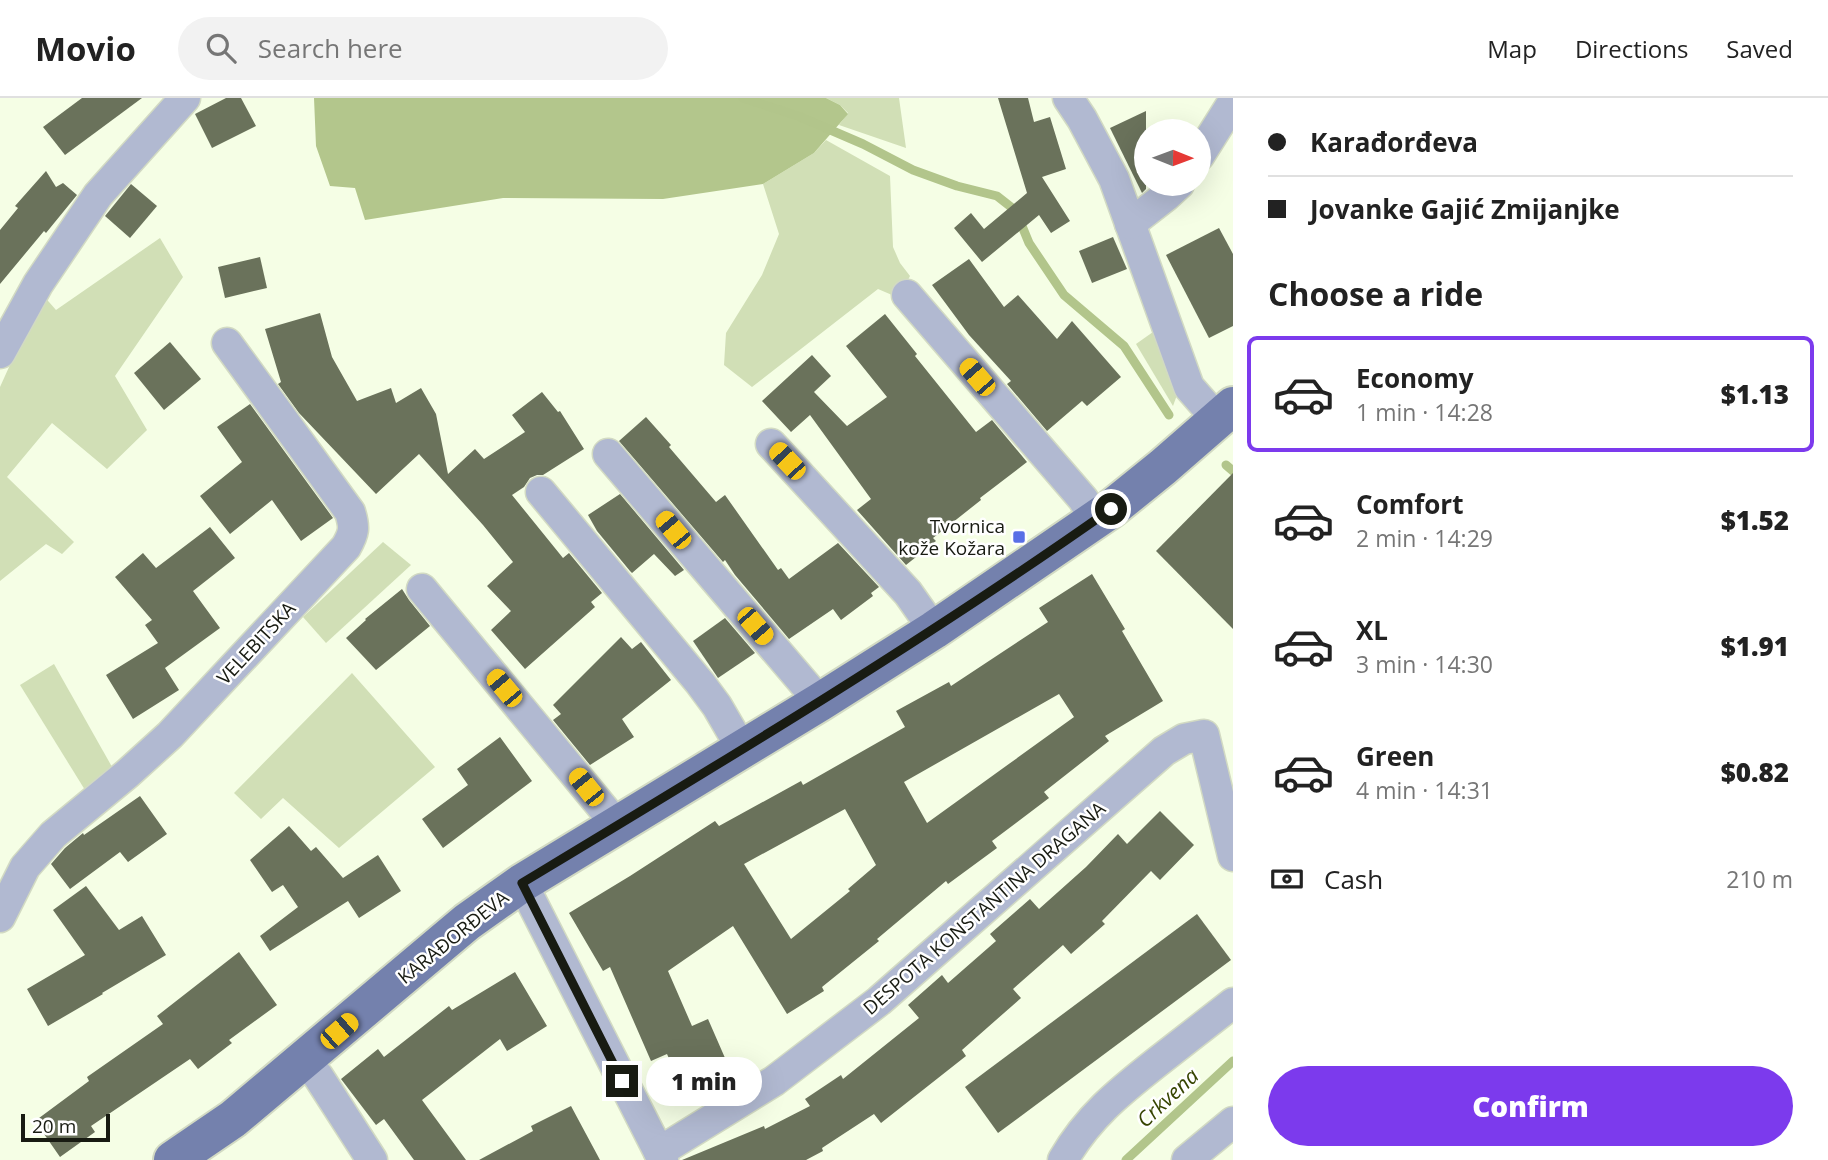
<!DOCTYPE html>
<html lang="en">
<head>
<meta charset="utf-8">
<style>
  :root { --surface:#fff; --page:#f2f2f2; --text:#222; --muted:#767676; --line:#e0e0e0; --accent:#7c3aed }
  body { margin:0; font-family:"Open Sans",sans-serif; background:var(--page); color:var(--text); height:100vh; display:flex; flex-direction:column; font-size:26px; white-space:nowrap }
  * { box-sizing:border-box; margin:0 }
  p { font-size:23px; color:var(--muted) }
  .icon { flex:none; width:38px; height:38px; fill:none; stroke:currentColor; stroke-width:2; stroke-linecap:round; stroke-linejoin:round }
  .map { position:relative; flex:1; overflow:hidden }
  .details { display:flex; flex-direction:column; background:var(--surface); width:595px }
  .details>* { flex:none }
  .guide { display:grid; align-content:center; height:154px; padding:0 35px; background:var(--surface) }
  .needle { width:46px; rotate:91deg }
  .tools { position:absolute; left:1134px; top:21px; display:grid; gap:14px }
  .tools a { display:grid; place-items:center; width:77px; height:77px; border-radius:50%; background:var(--surface); box-shadow:0 7px 28px #0002; font-size:35px }
  .scale { position:absolute; left:21px; bottom:18px; width:89px; box-sizing:border-box; padding-left:7px; border:4px solid #181b12; border-top:0; font-size:19px; line-height:24px; white-space:nowrap; color:#181b12; -webkit-text-stroke:5px #fff; paint-order:stroke }
  .end { position:absolute; width:32px; height:32px; margin:-16px; border:9px solid #181b12; background:#fff; box-shadow:0 0 0 4px #fff }
  .from { border-radius:50% }
  .bubble { position:absolute; height:49px; border-radius:24px; background:var(--surface); box-shadow:0 7px 28px #0002; font-size:23px; font-weight:800; line-height:49px; text-align:center }
  .car { position:absolute; width:21px; height:42px; margin:-21px -10px; border-radius:9px; box-shadow:0 0 5px 2px #0007; background:linear-gradient(#f5c518 24%,#345 0 40%,#f5c518 0 76%,#345 0 86%,#f5c518 0) }
  .guide b { display:flex; align-items:center; gap:24px; height:66px; font-size:26px }
  .guide b+b { border-top:2px solid var(--line) }
  .guide i { width:18px; height:18px; background:var(--text) }
  ul { padding:0; list-style:none }
  li { display:flex; align-items:center; gap:21px; height:116px; margin:0 14px 10px; padding:0 21px; border:4px solid transparent; border-radius:10px }
  li div { flex:1 }
  li b { display:block; font-size:26px }
  li em { font-style:normal; font-weight:800 }
  li.active { border-color:var(--accent) }
  li>.icon { width:63px; height:63px; stroke-width:1.5 }
  h2 { padding:0 35px; font-size:32px; line-height:84px }
  .pay { display:flex; align-items:center; gap:18px; height:77px; padding:0 35px; font-size:26px }
  .pay p { margin-inline-start:auto }
  .primary-button { display:flex; gap:14px; margin-top:auto; padding:14px 35px }
  .primary-button a { flex:1; height:80px; border-radius:42px; background:var(--accent); color:#fff; font-size:28px; font-weight:800; line-height:80px; text-align:center }
  header { display:flex; align-items:center; gap:42px; box-sizing:border-box; height:98px; padding:0 35px; background:var(--surface); border-bottom:2px solid var(--line) }
  header strong { font-size:33px }
  nav { display:flex; gap:38px; margin-inline-start:auto; font-size:24px }
  .search { width:490px; height:63px; background:var(--page); display:flex; align-items:center; gap:18px; box-sizing:border-box; padding:0 24px; border-radius:38px; color:var(--muted); font-size:26px }
  main { display:flex; flex:1; min-height:0 }
  .map>svg:first-child { display:block }
</style>
</head>
<body>
<header>
<strong>Movio</strong>
<div class="search"><svg class="icon" aria-label="search" viewBox="0 0 24 24"><circle cx="10" cy="10" r="6"/><path d="M15 15l6 6"/></svg>Search here</div>
<nav><a>Map</a><a>Directions</a><a>Saved</a></nav>
</header>
<main>
<div class="map">
<svg width="1233" height="1062" viewBox="0 0 1233 1062">
  <rect width="100%" height="100%" fill="#f5fee5"/>
  <!-- green -->
  <g fill="#d1dfb6">
    <polygon points="826,0 899,0 906,50 839,27 848,15 840,7"/>
    <polygon points="826,42 890,78 893,149 900,165 910,178 899,200 878,191 752,289 724,267 726,235 762,177 779,136 763,86 814,55"/>
    <polygon points="160,140 183,179 115,278 147,332 107,371 52,325 7,379 74,444 62,456 46,446 0,483 0,289 42,196 56,212"/>
    <polygon points="1153,234 1177,297 1173,308 1136,246"/>
    <polygon points="383,444 411,467 326,545 303,519"/>
    <polygon points="54,566 116,676 85,692 20,587"/>
    <polygon points="352,575 435,669 339,750 283,700 261,721 234,695"/>
  </g>
  <!-- forest -->
  <polygon fill="#b3c68c" points="314,0 826,0 840,7 848,16 814,55 763,86 663,101 503,100 365,122 355,90 330,88 316,48"/>
  <g fill="none" stroke-linecap="round" stroke-linejoin="round">
    <!-- stream -->
    <g stroke="#b2c58b" stroke-width="9">
      <polyline points="743,0 798,18 863,46 913,72 957,88 997,98 1011,109 1022,128 1029,145 1064,197 1124,248 1169,317"/>
      <polyline points="1226,367 1233,373"/>
      <polyline points="1126,1062 1233,963"/>
    </g>
  </g>
  <!-- building -->
  <g fill="#6a725b" fill-rule="evenodd">
    <polygon points="82,0 142,0 65,57 43,29"/>
    <polygon points="226,0 241,0 256,28 212,50 195,16"/>
    <polygon points="998,0 1028,0 1034,24 1050,19 1066,71 1042,79 1070,123 1051,135 1039,117 982,164 954,130 971,115 984,131 1027,95"/>
    <polygon points="1146,13 1146,91 1142,95 1110,30"/>
    <polygon points="46,73 56,89 63,85 77,97 46,135 44,133 0,186 0,132 18,110 15,108"/>
    <polygon points="131,86 157,108 130,140 105,118"/>
    <polygon points="1219,130 1233,156 1233,228 1209,240 1166,157"/>
    <polygon points="1113,139 1127,171 1092,185 1079,153"/>
    <polygon points="260,159 267,190 225,200 218,169"/>
    <polygon points="969,161 1004,209 1018,197 1057,241 1072,223 1121,279 1087,308 1082,303 1047,333 1007,286 1011,283 969,237 932,187"/>
    <polygon points="320,215 332,259 357,303 391,290 396,305 421,290 436,316 448,376 475,351 484,361 525,334 512,317 542,294 558,314 560,313 584,351 543,377 537,377 530,380 524,389 512,397 563,460 569,455 602,495 591,504 595,509 525,571 491,532 511,513 487,488 513,464 483,427 419,356 376,396 299,315 278,286 281,284 265,231"/>
    <polygon points="885,216 917,256 915,258 976,334 992,322 1027,364 980,400 981,402 933,440 936,443 906,467 857,412 871,401 810,317 791,334 762,303 812,257 831,278 814,294 847,328 887,299 846,248"/>
    <polygon points="170,244 201,281 164,312 134,275"/>
    <polygon points="250,306 333,420 301,443 272,402 230,436 200,398 242,364 217,329"/>
    <polygon points="646,319 671,347 669,349 716,404 725,397 778,472 781,470 789,481 838,445 879,489 871,495 873,498 841,522 833,511 789,541 735,477 725,462 723,464 619,343"/>
    <polygon points="1233,375 1233,531 1156,453"/>
    <polygon points="620,396 684,472 675,478 654,456 632,475 630,473 597,433 588,417"/>
    <polygon points="210,429 235,460 193,493 220,530 165,570 179,592 133,621 106,577 158,545 145,527 152,522 115,479 143,455 156,470"/>
    <path d="M1092,476L1125,531L1122,533L1163,603L1105,638L1109,643L1044,694L1049,700L992,743L997,750L948,786L946,783L877,841L879,843L822,889L824,893L787,916L733,828L668,873L692,928L708,921L732,976L685,997L667,956L651,963L610,869L603,873L569,815L630,778L715,723L719,728L801,683L803,687L905,629L896,613L949,584L951,588L1048,524L1039,510ZM1059,596L1074,619L927,725L904,684ZM845,711L876,767L848,791L850,793L791,841L744,766Z"/>
    <polygon points="402,491 409,502 430,528 376,572 346,540 366,522 365,521"/>
    <polygon points="725,520 755,555 718,580 693,543"/>
    <polygon points="621,539 632,551 641,544 671,582 622,621 634,639 590,667 553,622 561,616 553,607"/>
    <polygon points="500,639 532,683 443,750 422,721 468,687 457,671"/>
    <polygon points="140,698 167,736 128,764 120,754 70,791 51,766 65,750 83,735 84,737"/>
    <polygon points="1160,713 1194,747 1160,782 1151,773 1102,823 1105,826 1071,856 1063,847 1013,891 1021,900 962,952 966,958 881,1025 874,1016 822,1050 823,1053 806,1062 682,1062 764,1028 765,1031 810,1008 805,1001 841,977 843,981 919,920 908,907 942,877 948,885 996,843 990,836 1030,801 1039,811 1086,769 1118,736 1127,746"/>
    <polygon points="289,728 311,753 316,749 343,780 378,757 401,793 359,820 348,803 270,853 260,838 298,809 283,787 272,794 250,762"/>
    <polygon points="86,788 119,832 142,818 166,857 102,895 103,896 48,928 27,891 85,857 53,812"/>
    <polygon points="1197,816 1231,862 998,1035 965,989"/>
    <polygon points="239,854 277,907 229,942 232,945 198,971 190,961 91,1028 95,1034 60,1059 35,1023 89,983 87,979 163,926 157,918"/>
    <polygon points="515,874 547,928 507,953 500,941 422,1002 466,1062 414,1062 384,1021 376,1027 341,981 378,951 384,959 449,908 452,912"/>
    <polygon points="571,1008 600,1062 479,1062 533,1033 531,1028"/>
  </g>
  <g fill="none" stroke-linecap="round" stroke-linejoin="round">
    <!-- minor casing -->
    <g stroke="#d2dac3" stroke-width="33">
      <g id="minor">
        <polyline points="1068,0 1082,21 1114,81 1189,289 1218,322"/>
        <polyline points="1199,58 1233,4"/>
        <polyline points="1130,126 1166,98 1179,86"/>
        <polyline points="907,197 1083,401 1095,422"/>
        <polyline points="0,255 38,186 98,97 185,0"/>
        <polyline points="771,346 908,495 934,532"/>
        <polyline points="608,356 820,604"/>
        <polyline points="541,394 700,585 717,608 742,651"/>
        <polyline points="422,491 617,727"/>
        <polyline points="522,785 663,1062"/>
        <path d="M0,819L25,769L53,737L127,676L170,637L346,449C354,435 355,430 350,414L227,245"/>
        <polyline points="304,963 318,978 372,1062"/>
        <polyline points="659,1054 774,983 879,903 1164,653 1184,641 1204,637 1233,758"/>
        <path d="M1063,1062C1088,1019 1118,995 1156,965C1182,945 1207,925 1233,905"/>
        <polyline points="1187,1062 1233,1024"/>
      </g>
    </g>
    <!-- major casing -->
    <g stroke="#d2dac3" stroke-width="42">
      <polyline id="major" points="173,1062 233,1021 467,824 522,785 820,604 934,532 1111,411 1163,369 1233,308"/>
    </g>
    <!-- minor -->
    <use href="#minor" stroke="#b1b9d1" stroke-width="30"/>
    <!-- major -->
    <use href="#major" stroke="#7481ad" stroke-width="38"/>
  </g>
  <g fill="none" stroke-linecap="round" stroke-linejoin="round">
    <!-- route -->
    <path stroke="#181b12" stroke-width="9" d="M622,983L522,785C721,665 921,545 1111,411"/>
  </g>
  <!-- markers -->
  <rect fill="#596fe6" stroke="#fff" stroke-width="2.5" x="1012" y="432" width="14" height="14" rx="3.5"/>
  <g text-anchor="middle" stroke-width="5" stroke-linejoin="round" paint-order="stroke">
    <!-- poi labels -->
    <g font-size="19" fill="#181b12" stroke="#fff" text-anchor="end">
      <text x="1005" y="435">Tvornica<tspan x="1005" dy="22">kože Kožara</tspan></text>
    </g>
    <!-- street labels -->
    <g font-size="19" fill="#181b12" stroke="#fff">
      <text transform="translate(256 545) rotate(-47)" y="7">VELEBITSKA</text>
      <text transform="translate(984 810) rotate(-41)" y="7">DESPOTA KONSTANTINA DRAGANA</text>
      <text transform="translate(453 839) rotate(-39)" y="7">KARAĐORĐEVA</text>
    </g>
    <!-- water labels -->
    <g font-size="21" font-style="italic" fill="#364501" stroke="#fff">
      <text transform="translate(1168 1000) rotate(-43)" y="7">Crkvena</text>
    </g>
  </g>
</svg>
<div class="tools">
<a><svg class="needle" viewBox="-14 -14 28 28"><path d="M0-13l5 13h-10z" fill="#e53935"/><path d="M0 13l5-13h-10z" fill="#767676"/></svg></a>
</div>
<div class="scale">20 m</div>
<i class="end from" style="left:1111px;top:411px"></i>
<i class="end" style="left:622px;top:983px"></i>
<div class="bubble" style="left:646px;top:959px;width:116px">1 min</div>
<i class="car" style="left:977px;top:279px;rotate:319deg"></i>
<i class="car" style="left:787px;top:363px;rotate:317deg"></i>
<i class="car" style="left:673px;top:432px;rotate:320deg"></i>
<i class="car" style="left:755px;top:528px;rotate:139deg"></i>
<i class="car" style="left:504px;top:590px;rotate:320deg"></i>
<i class="car" style="left:586px;top:689px;rotate:321deg"></i>
<i class="car" style="left:339px;top:933px;rotate:49deg"></i>
</div>
<section class="details">
<div class="guide">
<b><i class="from"></i>Karađorđeva</b>
<b><i></i>Jovanke Gajić Zmijanjke</b>
</div>
<h2>Choose a ride</h2>
<ul>
<li class="active"><svg class="icon" aria-label="car" viewBox="0 0 24 24"><path d="M5 17H2v-5l4-1 3-4h7l3 4 3 1v5h-3M9 17h6M6 11h13"/><circle cx="7" cy="17" r="2"/><circle cx="17" cy="17" r="2"/></svg><div><b>Economy</b><p>1 min · 14:28</p></div><em>$1.13</em></li>
<li><svg class="icon" aria-label="car" viewBox="0 0 24 24"><path d="M5 17H2v-5l4-1 3-4h7l3 4 3 1v5h-3M9 17h6M6 11h13"/><circle cx="7" cy="17" r="2"/><circle cx="17" cy="17" r="2"/></svg><div><b>Comfort</b><p>2 min · 14:29</p></div><em>$1.52</em></li>
<li><svg class="icon" aria-label="car" viewBox="0 0 24 24"><path d="M5 17H2v-5l4-1 3-4h7l3 4 3 1v5h-3M9 17h6M6 11h13"/><circle cx="7" cy="17" r="2"/><circle cx="17" cy="17" r="2"/></svg><div><b>XL</b><p>3 min · 14:30</p></div><em>$1.91</em></li>
<li><svg class="icon" aria-label="car" viewBox="0 0 24 24"><path d="M5 17H2v-5l4-1 3-4h7l3 4 3 1v5h-3M9 17h6M6 11h13"/><circle cx="7" cy="17" r="2"/><circle cx="17" cy="17" r="2"/></svg><div><b>Green</b><p>4 min · 14:31</p></div><em>$0.82</em></li>
</ul>
<div class="pay"><svg class="icon" aria-label="cash" viewBox="0 0 24 24"><path d="M3 7h18v10H3z"/><circle cx="12" cy="12" r="2"/></svg>Cash<p>210 m</p></div>
<div class="primary-button"><a>Confirm</a></div>
</section>
</main>
</body>
</html>
